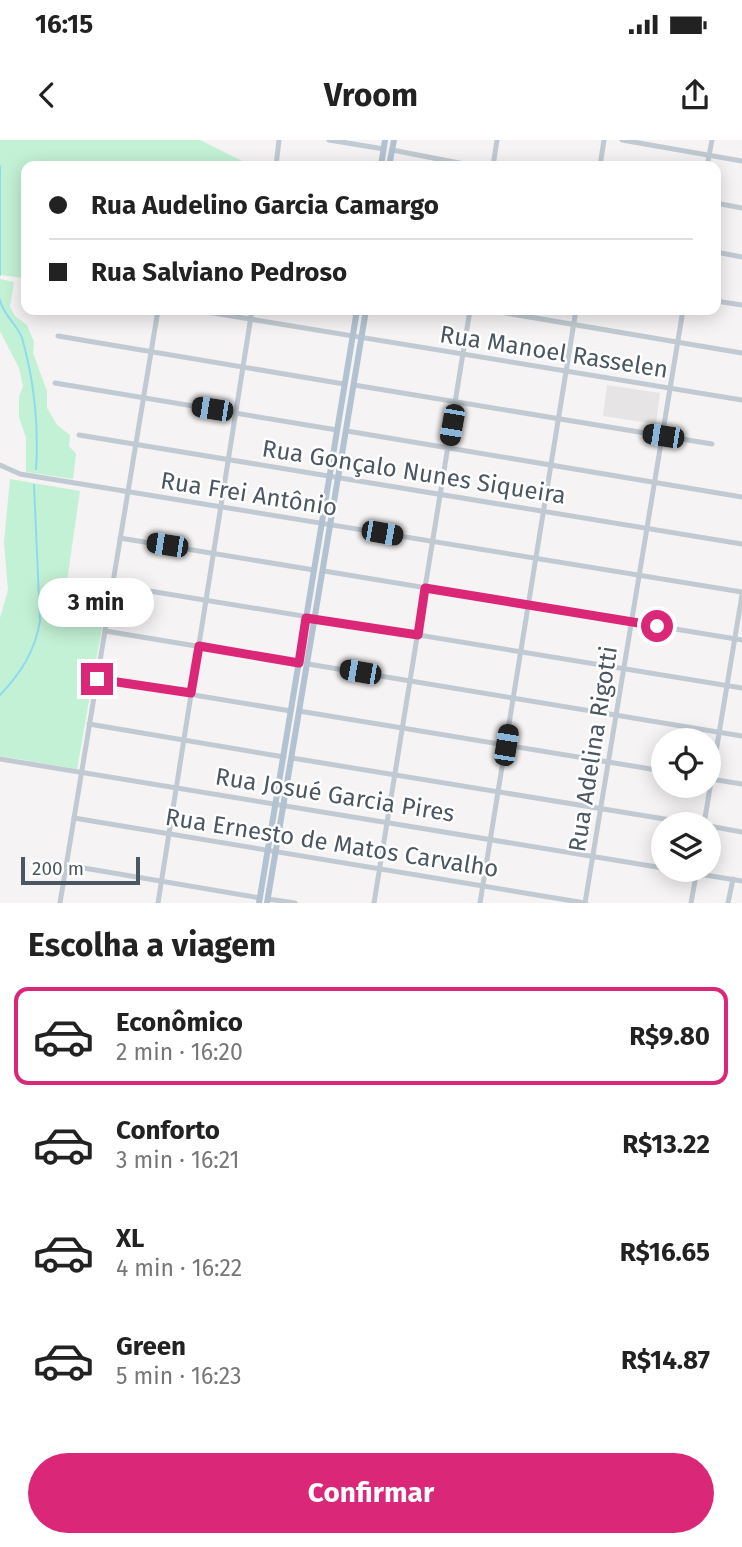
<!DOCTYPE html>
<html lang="pt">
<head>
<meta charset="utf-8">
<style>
  :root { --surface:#fff; --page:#f6f6f6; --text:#222; --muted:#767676; --line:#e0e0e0; --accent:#db2777 }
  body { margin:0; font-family:"Fira Sans",sans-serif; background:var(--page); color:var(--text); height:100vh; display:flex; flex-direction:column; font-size:26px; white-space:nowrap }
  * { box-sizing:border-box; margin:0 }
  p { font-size:23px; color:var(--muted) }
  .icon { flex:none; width:38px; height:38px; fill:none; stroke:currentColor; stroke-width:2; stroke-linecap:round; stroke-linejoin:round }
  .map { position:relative; height:763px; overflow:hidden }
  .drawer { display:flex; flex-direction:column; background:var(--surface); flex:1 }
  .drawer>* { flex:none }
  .guide { position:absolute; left:21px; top:21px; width:700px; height:154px; border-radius:14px; box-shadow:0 4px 18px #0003; display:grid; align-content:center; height:154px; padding:0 28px; background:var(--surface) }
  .fabs { position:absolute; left:651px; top:588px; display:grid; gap:14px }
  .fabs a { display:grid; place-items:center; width:70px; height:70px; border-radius:50%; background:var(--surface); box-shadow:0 4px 18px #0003; font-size:35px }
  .scale { position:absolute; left:21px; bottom:18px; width:119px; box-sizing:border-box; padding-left:7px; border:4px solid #4a5661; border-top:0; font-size:19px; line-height:24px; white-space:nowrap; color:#4a5661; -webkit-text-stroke:5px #fff; paint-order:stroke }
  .end { position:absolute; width:32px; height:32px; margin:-16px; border:9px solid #db2777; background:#fff; box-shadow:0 0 0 4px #fff }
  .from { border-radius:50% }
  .bubble { position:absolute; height:49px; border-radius:24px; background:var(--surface); box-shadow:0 4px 18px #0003; font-size:23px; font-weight:700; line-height:49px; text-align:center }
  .car { position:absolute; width:21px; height:42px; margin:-21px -10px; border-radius:9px; box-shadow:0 0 5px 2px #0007; background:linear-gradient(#222 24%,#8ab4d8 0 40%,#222 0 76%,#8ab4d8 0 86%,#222 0) }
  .guide b { display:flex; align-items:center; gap:24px; height:66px; font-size:26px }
  .guide b+b { border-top:2px solid var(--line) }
  .guide i { width:18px; height:18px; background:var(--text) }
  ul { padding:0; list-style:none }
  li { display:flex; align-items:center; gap:21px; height:98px; margin:0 14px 10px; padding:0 14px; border:4px solid transparent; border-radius:14px }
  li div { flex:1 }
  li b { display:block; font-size:26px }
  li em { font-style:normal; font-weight:700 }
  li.on { border-color:var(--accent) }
  li>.icon { width:63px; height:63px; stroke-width:1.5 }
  h2 { padding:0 28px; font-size:32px; line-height:84px }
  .action { display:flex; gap:14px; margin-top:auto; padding:14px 28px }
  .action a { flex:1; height:80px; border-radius:42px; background:var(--accent); color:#fff; font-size:28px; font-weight:700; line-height:80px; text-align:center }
  .status { display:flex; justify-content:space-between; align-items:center; height:49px; padding:0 35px; background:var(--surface); direction:ltr }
  .status svg { height:19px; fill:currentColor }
  header { display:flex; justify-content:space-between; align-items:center; height:91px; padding:0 28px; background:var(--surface); font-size:32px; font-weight:700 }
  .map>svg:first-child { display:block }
</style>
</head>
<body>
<div class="status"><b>16:15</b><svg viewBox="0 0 49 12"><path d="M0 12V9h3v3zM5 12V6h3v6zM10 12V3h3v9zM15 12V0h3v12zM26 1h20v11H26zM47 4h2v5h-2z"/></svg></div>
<header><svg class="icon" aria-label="back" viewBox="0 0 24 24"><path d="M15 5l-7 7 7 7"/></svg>Vroom<svg class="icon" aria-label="share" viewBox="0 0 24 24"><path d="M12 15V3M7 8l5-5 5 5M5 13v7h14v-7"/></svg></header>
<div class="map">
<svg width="742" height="763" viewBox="0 0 742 763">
  <rect width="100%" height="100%" fill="#f5f3f3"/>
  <!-- education -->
  <polygon fill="#e6e4e5" points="607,245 660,253 656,284 603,276"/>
  <!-- green -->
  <g fill="#c3f1d5">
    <polygon points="0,0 200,0 246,23 246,26 26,26 25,138 0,135"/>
    <polygon points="0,139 14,142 10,167 15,176 27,185 34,202 33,213 47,251 47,268 57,285 70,295 69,306 76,314 73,339 26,332 26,298 19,277 19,257 23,246 19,228 0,191"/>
    <polygon points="10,339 80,351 67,441 109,448 77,629 0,616 0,478 8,450 4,402"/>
  </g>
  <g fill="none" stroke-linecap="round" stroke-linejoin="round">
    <!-- stream -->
    <g stroke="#90daee" stroke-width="2">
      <polyline points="0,26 0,135"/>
      <path d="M0,160C3,175 17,184 22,198C34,239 39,287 36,329"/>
      <path d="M0,555C21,533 35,511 40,481L34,345"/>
    </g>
    <!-- minor -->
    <g stroke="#c1cad2" stroke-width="5">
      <polyline points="329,0 384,9"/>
      <polyline points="622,0 742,21"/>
      <polyline points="392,10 475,26"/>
      <polyline points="276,26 279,0"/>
      <polyline points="493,26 497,0"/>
      <polyline points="600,26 604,0"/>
      <polyline points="707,26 712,0"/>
      <polyline points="716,63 742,68"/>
      <polyline points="716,112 742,117"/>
      <polyline points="716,161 742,165"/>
      <polyline points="195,170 742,260"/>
      <polyline points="488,170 742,213"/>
      <polyline points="58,196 344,244"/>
      <polyline points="55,243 337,290"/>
      <polyline points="354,245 712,304"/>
      <polyline points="347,291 742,357"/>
      <polyline points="79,295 742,404"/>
      <polyline points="0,325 20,334 742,452"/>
      <polyline points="120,398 314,430"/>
      <polyline points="324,431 742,500"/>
      <polyline points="113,445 742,548"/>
      <polyline points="105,491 299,523"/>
      <polyline points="308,524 742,596"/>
      <polyline points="97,539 291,571"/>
      <polyline points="299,571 663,631"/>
      <polyline points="89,584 284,617"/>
      <polyline points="292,618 695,684"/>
      <polyline points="0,619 663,728"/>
      <polyline points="711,639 742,644"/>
      <polyline points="74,678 585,763"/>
      <polyline points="704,684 742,455"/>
      <polyline points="709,686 742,692"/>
      <polyline points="66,725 260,758"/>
      <polyline points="674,730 742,741"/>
      <polyline points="268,759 295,763"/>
      <polyline points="60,763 158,170"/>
      <polyline points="158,763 252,170"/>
      <polyline points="374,763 470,170"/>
      <polyline points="480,763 576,170"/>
      <polyline points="585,763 683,170"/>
      <polyline points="691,763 697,730"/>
      <polyline points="728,763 733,739"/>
    </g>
    <!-- major -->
    <g stroke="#b3c2d1" stroke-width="6">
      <polyline points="381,26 385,0"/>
      <polyline points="389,26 394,0"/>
      <polyline points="259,763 357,170"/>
      <polyline points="267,763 366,170"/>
    </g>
  </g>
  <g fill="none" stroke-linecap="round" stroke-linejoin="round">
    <!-- route -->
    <polyline stroke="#db2777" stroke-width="9" points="97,539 191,553 199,506 299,523 306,478 418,495 425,448 657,486"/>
  </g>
  <g text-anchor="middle" stroke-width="5" stroke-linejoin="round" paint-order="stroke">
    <!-- street labels -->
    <g font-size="24" fill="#4a5661" stroke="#fff">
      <text transform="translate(554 212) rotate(9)" y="8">Rua Manoel Rasselen</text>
      <text transform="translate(414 332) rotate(9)" y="8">Rua Gonçalo Nunes Siqueira</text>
      <text transform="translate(249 354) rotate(9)" y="8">Rua Frei Antônio</text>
      <text transform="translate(593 609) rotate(-81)" y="8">Rua Adelina Rigotti</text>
      <text transform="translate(335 655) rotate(9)" y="8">Rua Josué Garcia Pires</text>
      <text transform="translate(332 703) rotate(9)" y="8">Rua Ernesto de Matos Carvalho</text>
    </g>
  </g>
</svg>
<div class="fabs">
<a><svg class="icon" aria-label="locate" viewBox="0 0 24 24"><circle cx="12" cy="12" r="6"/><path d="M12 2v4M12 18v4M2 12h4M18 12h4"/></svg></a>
<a><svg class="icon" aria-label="layers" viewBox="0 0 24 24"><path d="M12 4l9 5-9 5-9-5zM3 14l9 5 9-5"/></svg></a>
</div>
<div class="scale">200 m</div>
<i class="end from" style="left:657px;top:486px"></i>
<i class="end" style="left:97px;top:539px"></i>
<div class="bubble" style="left:38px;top:438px;width:116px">3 min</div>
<i class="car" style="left:212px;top:269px;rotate:279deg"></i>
<i class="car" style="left:452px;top:285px;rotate:190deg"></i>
<i class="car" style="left:663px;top:296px;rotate:279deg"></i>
<i class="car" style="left:382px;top:393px;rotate:100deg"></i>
<i class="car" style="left:167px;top:405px;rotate:279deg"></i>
<i class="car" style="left:360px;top:532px;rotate:280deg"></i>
<i class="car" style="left:506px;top:605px;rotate:9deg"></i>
<div class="guide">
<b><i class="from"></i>Rua Audelino Garcia Camargo</b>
<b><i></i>Rua Salviano Pedroso</b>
</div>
</div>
<section class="drawer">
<h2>Escolha a viagem</h2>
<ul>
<li class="on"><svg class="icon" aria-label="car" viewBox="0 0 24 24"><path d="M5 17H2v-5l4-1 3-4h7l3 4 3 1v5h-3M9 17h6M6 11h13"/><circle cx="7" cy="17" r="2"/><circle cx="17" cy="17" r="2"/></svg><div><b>Econômico</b><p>2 min · 16:20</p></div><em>R$9.80</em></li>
<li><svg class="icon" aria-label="car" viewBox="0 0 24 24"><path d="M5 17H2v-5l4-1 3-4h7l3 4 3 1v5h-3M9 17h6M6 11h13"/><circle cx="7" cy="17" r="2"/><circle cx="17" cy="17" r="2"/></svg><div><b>Conforto</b><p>3 min · 16:21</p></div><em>R$13.22</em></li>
<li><svg class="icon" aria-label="car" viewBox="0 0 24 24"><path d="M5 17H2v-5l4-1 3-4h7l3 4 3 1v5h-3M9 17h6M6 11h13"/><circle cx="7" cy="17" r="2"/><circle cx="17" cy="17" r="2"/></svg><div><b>XL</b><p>4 min · 16:22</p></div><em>R$16.65</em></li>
<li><svg class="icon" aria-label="car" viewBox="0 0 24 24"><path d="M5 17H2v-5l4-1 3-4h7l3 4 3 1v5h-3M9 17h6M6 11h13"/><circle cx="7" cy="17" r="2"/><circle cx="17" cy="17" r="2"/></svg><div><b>Green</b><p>5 min · 16:23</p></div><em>R$14.87</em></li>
</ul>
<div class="action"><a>Confirmar</a></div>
</section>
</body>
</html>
